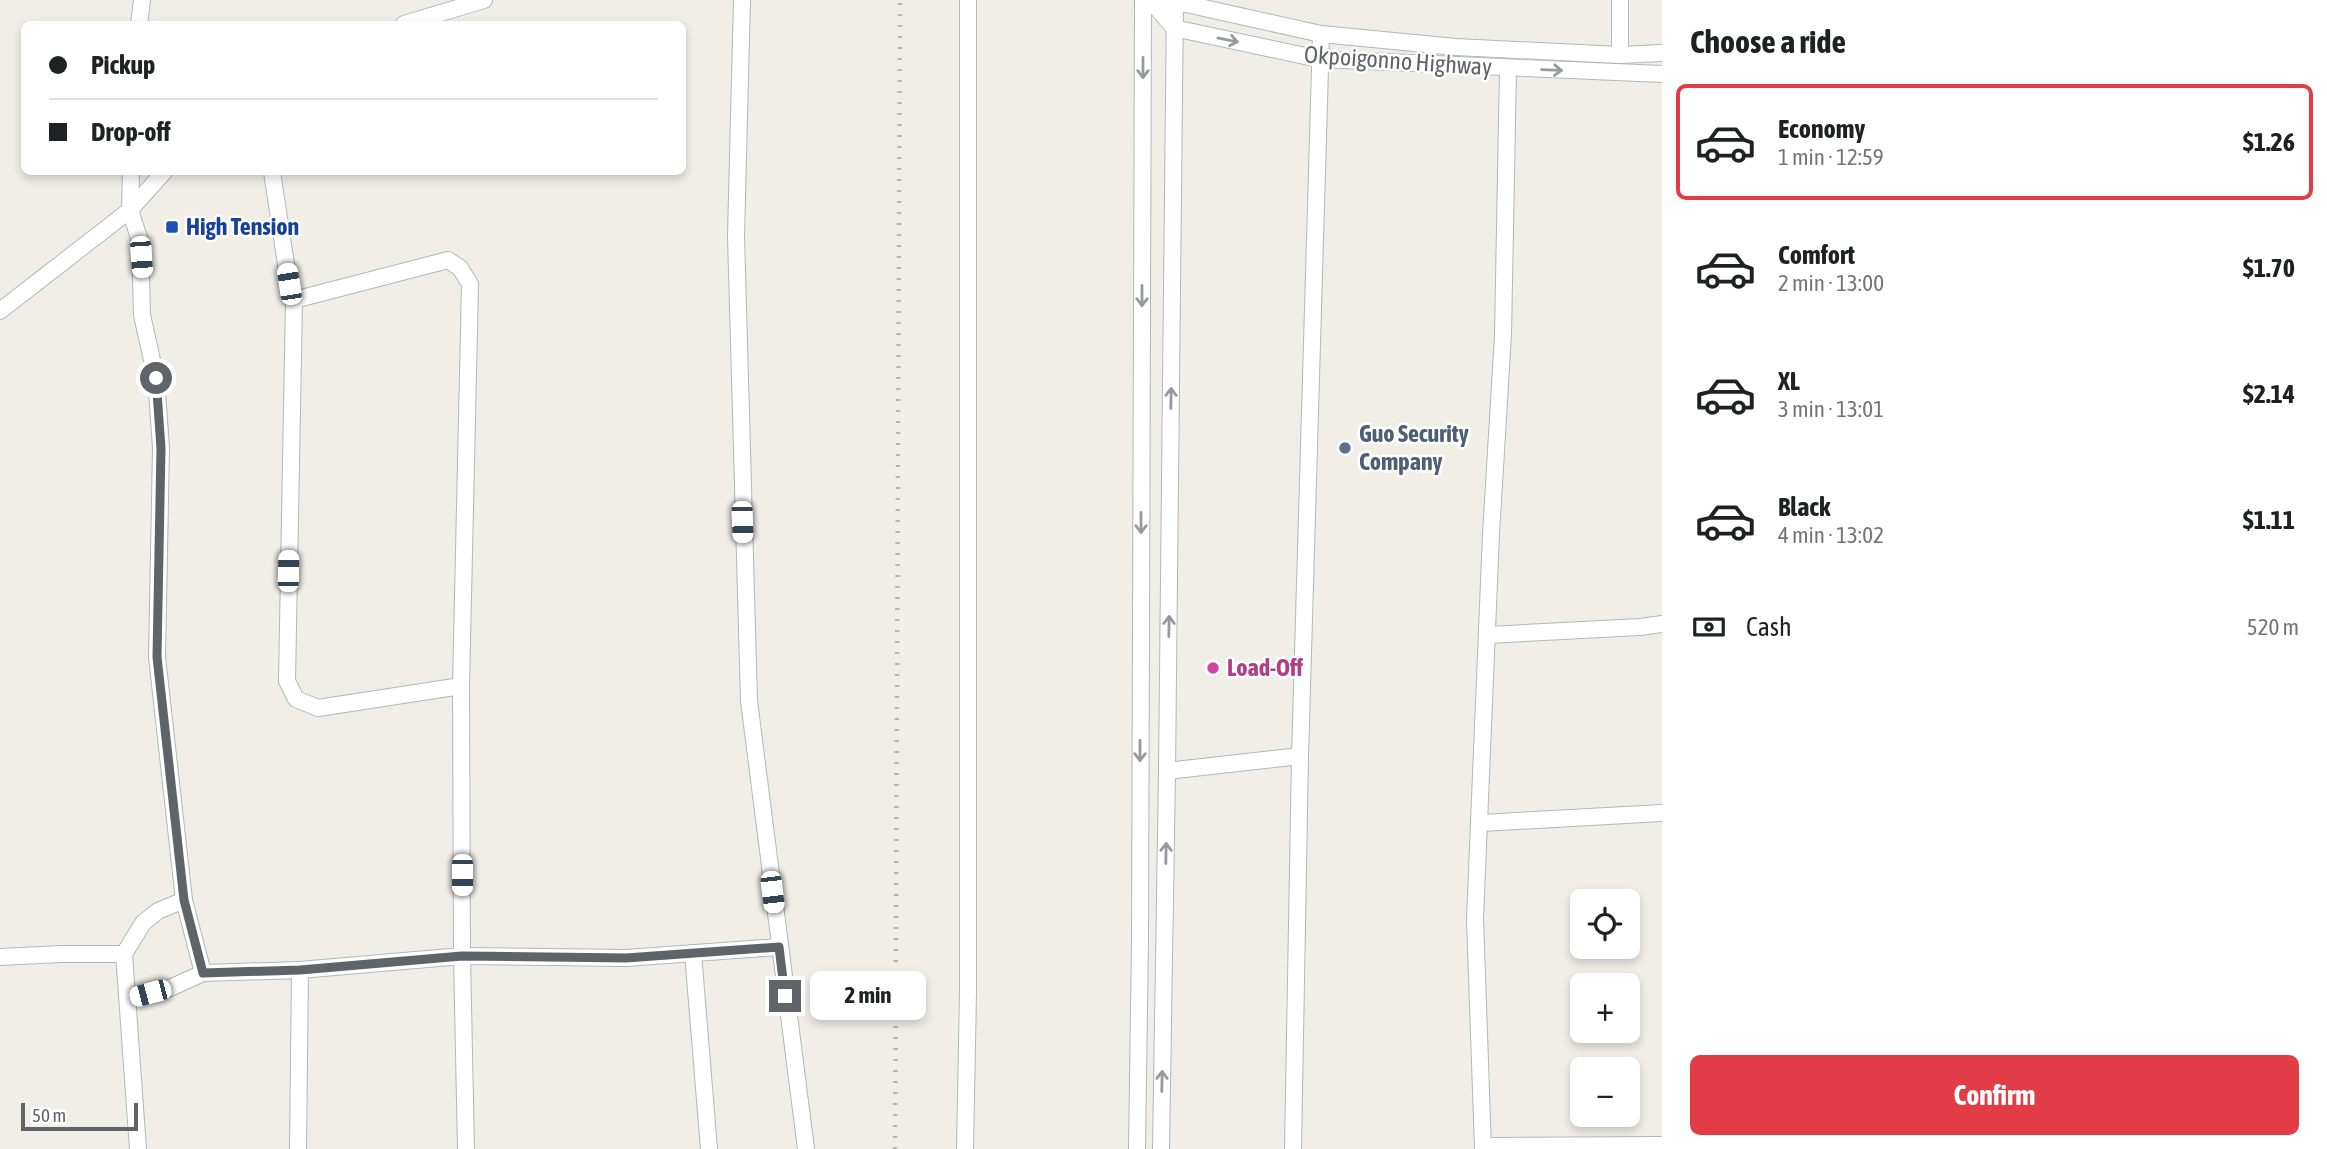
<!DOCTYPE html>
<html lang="en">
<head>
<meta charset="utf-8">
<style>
  :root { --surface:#fff; --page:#f2f2f2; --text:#202124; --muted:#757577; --line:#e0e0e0; --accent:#e23c47 }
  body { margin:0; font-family:"Asap Condensed",sans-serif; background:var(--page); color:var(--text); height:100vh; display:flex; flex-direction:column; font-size:26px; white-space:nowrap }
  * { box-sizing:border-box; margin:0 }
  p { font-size:23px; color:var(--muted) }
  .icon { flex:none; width:38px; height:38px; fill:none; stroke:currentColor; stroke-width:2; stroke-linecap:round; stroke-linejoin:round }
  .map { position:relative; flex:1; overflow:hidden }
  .drawer { display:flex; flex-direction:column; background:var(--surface); width:665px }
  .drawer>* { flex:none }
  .banner { position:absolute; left:21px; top:21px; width:665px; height:154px; border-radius:10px; box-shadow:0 4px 10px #0003; display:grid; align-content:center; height:154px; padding:0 28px; background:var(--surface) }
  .fabs { position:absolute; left:1570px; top:889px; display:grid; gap:14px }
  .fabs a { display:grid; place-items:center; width:70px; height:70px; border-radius:10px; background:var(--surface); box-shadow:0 4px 10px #0003; font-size:35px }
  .scale { position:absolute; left:21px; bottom:18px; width:117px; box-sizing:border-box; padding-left:7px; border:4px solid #5f6468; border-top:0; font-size:19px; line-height:24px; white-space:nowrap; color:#5f6468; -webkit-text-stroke:5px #fff; paint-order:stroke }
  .end { position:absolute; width:32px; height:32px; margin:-16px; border:9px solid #5f6468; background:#fff; box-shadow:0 0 0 4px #fff }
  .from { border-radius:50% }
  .bubble { position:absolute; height:49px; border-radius:10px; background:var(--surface); box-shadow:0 4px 10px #0003; font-size:23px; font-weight:700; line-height:49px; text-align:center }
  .car { position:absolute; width:21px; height:42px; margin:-21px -10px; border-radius:9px; box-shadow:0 0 5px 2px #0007; background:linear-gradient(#fff 24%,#345 0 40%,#fff 0 76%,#345 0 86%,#fff 0) }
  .banner b { display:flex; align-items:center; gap:24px; height:66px; font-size:26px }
  .banner b+b { border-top:2px solid var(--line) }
  .banner i { width:18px; height:18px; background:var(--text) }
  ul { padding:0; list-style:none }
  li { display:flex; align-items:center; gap:21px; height:116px; margin:0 14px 10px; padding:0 14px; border:4px solid transparent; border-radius:10px }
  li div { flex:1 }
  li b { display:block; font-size:26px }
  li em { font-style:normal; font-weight:700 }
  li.selected { border-color:var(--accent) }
  li>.icon { width:63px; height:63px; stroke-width:1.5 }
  h2 { padding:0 28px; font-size:32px; line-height:84px }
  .pay { display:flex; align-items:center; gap:18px; height:77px; padding:0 28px; font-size:26px }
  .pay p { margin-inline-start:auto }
  .cta { display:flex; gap:14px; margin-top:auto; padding:14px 28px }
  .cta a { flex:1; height:80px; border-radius:10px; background:var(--accent); color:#fff; font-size:28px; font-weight:700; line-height:80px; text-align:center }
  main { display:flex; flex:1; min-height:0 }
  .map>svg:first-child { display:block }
</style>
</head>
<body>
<main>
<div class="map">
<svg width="1662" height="1149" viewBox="0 0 1662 1149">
  <rect width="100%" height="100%" fill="#f1eee8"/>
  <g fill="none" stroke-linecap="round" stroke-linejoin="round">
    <!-- street casing -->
    <g stroke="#b3b6ba" stroke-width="18">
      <g id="street">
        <polyline points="742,0 736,236 749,701 806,1149"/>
        <polyline points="1150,0 1174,28 1319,59 1662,74"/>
        <polyline points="1168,0 1321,34 1456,47 1620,55 1662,53"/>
        <polyline points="1620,0 1620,55"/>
        <polyline points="139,24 142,0"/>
        <polyline points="404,24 484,0"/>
        <polyline points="131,172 130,210 140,241 142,315 156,378 161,448 157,657 184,900 203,973"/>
        <polyline points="272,172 289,284 294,300"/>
        <polyline points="0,311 130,210 164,172"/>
        <polyline points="1488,635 1640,627 1662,624"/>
        <polyline points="461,686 318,708 296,699 287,681 294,300 448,260 460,268 470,284 461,686 462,956 466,1149"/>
        <polyline points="1167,771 1300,756"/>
        <polyline points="1481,823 1662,813"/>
        <polyline points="693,953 709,1149"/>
        <polyline points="0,957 62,954 124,954"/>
        <polyline points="129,999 170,988 203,973 300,970 462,956 626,958 779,947"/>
        <polyline points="1483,1146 1662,1145"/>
        <polyline points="138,1149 124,954 143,923 158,911 184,900"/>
        <polyline points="298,1149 300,970"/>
        <polyline points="965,1149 968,992 968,0"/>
        <polyline points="1137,1149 1140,941 1143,0"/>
        <polyline points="1161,1149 1167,771 1175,0"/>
        <polyline points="1293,1149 1300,756 1321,34"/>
        <polyline points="1483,1149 1475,919 1491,534 1503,335 1508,69"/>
      </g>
    </g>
    <!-- street -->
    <use href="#street" stroke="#fff" stroke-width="16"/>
    <!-- rail -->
    <polyline stroke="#b6b7b8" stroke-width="4.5" stroke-dasharray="2 9" stroke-linecap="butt" points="895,1149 900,0"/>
  </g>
  <!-- one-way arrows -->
  <defs><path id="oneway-shaft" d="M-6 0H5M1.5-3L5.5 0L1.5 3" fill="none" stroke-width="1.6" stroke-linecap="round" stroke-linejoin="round" transform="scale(1.75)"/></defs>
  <g stroke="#979a9d">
    <use href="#oneway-shaft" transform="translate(1228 40) rotate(12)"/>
    <use href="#oneway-shaft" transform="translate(1143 68) rotate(90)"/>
    <use href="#oneway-shaft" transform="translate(1552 70) rotate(2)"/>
    <use href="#oneway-shaft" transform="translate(1142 296) rotate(90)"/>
    <use href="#oneway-shaft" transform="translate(1171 398) rotate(-89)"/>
    <use href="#oneway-shaft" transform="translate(1141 523) rotate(90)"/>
    <use href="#oneway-shaft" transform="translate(1169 626) rotate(-89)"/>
    <use href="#oneway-shaft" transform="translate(1140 751) rotate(90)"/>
    <use href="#oneway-shaft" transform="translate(1166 853) rotate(-89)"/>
    <use href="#oneway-shaft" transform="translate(1162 1081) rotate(-89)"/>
  </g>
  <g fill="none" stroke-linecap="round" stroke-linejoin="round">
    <!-- route -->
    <polyline stroke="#5f6468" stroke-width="9" points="156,378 161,448 157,657 184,900 203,973 300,970 462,956 626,958 779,947 785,996"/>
  </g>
  <!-- markers -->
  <rect fill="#1a4fb4" stroke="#fff" stroke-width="2.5" x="165" y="220" width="14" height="14" rx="3.5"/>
  <circle fill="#5c6f8a" stroke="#fff" stroke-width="2.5" cx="1345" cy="448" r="7"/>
  <circle fill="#d1479c" stroke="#fff" stroke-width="2.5" cx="1213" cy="668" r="7"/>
  <g text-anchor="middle" stroke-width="5" stroke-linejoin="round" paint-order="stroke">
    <!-- street labels -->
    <g font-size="24" fill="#5f6468" stroke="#fff">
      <text transform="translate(1398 61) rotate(4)" y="8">Okpoigonno Highway</text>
    </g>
    <!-- transit labels -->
    <g font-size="24" font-weight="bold" fill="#164399" stroke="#fff" text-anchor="start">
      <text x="186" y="235">High Tension</text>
    </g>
    <!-- service labels -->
    <g font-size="24" font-weight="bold" fill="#4e5e75" stroke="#fff" text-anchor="start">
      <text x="1359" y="442">Guo Security<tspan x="1359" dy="28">Company</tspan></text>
    </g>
    <!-- hotel labels -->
    <g font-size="24" font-weight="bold" fill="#b23c85" stroke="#fff" text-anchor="start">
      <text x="1227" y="676">Load-Off</text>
    </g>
  </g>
</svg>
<div class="fabs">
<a><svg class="icon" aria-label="locate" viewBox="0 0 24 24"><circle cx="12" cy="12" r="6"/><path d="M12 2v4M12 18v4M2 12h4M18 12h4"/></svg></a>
<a>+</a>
<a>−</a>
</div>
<div class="scale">50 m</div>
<i class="end from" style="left:156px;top:378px"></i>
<i class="end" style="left:785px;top:996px"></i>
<div class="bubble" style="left:810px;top:971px;width:116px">2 min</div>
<i class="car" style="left:141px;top:257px;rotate:176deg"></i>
<i class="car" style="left:289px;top:284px;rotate:351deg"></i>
<i class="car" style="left:742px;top:522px;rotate:178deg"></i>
<i class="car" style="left:288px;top:571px;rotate:1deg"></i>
<i class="car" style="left:462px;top:875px;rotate:180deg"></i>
<i class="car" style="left:772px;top:892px;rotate:173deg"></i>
<i class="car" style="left:150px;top:993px;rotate:255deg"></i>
<div class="banner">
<b><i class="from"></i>Pickup</b>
<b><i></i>Drop-off</b>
</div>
</div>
<section class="drawer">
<h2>Choose a ride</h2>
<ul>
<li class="selected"><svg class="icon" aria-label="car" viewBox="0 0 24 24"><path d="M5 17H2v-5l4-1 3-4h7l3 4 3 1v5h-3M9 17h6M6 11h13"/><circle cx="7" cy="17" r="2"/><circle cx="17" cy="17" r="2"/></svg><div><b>Economy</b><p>1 min · 12:59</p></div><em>$1.26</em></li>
<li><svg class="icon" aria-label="car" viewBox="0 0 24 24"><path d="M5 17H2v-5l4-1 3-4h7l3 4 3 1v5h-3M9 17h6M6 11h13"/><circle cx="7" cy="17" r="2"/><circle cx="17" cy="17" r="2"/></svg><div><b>Comfort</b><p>2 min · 13:00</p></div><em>$1.70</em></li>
<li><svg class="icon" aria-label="car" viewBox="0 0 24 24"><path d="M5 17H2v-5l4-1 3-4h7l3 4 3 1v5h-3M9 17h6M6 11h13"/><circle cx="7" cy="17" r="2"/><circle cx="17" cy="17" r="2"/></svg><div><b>XL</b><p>3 min · 13:01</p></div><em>$2.14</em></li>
<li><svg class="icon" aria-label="car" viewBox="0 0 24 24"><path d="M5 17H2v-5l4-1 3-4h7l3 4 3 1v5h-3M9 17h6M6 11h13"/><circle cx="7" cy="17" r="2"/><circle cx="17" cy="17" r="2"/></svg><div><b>Black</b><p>4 min · 13:02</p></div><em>$1.11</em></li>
</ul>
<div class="pay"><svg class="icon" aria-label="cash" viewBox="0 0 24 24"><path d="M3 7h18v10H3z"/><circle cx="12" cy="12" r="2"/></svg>Cash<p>520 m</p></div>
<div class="cta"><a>Confirm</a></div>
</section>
</main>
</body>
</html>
